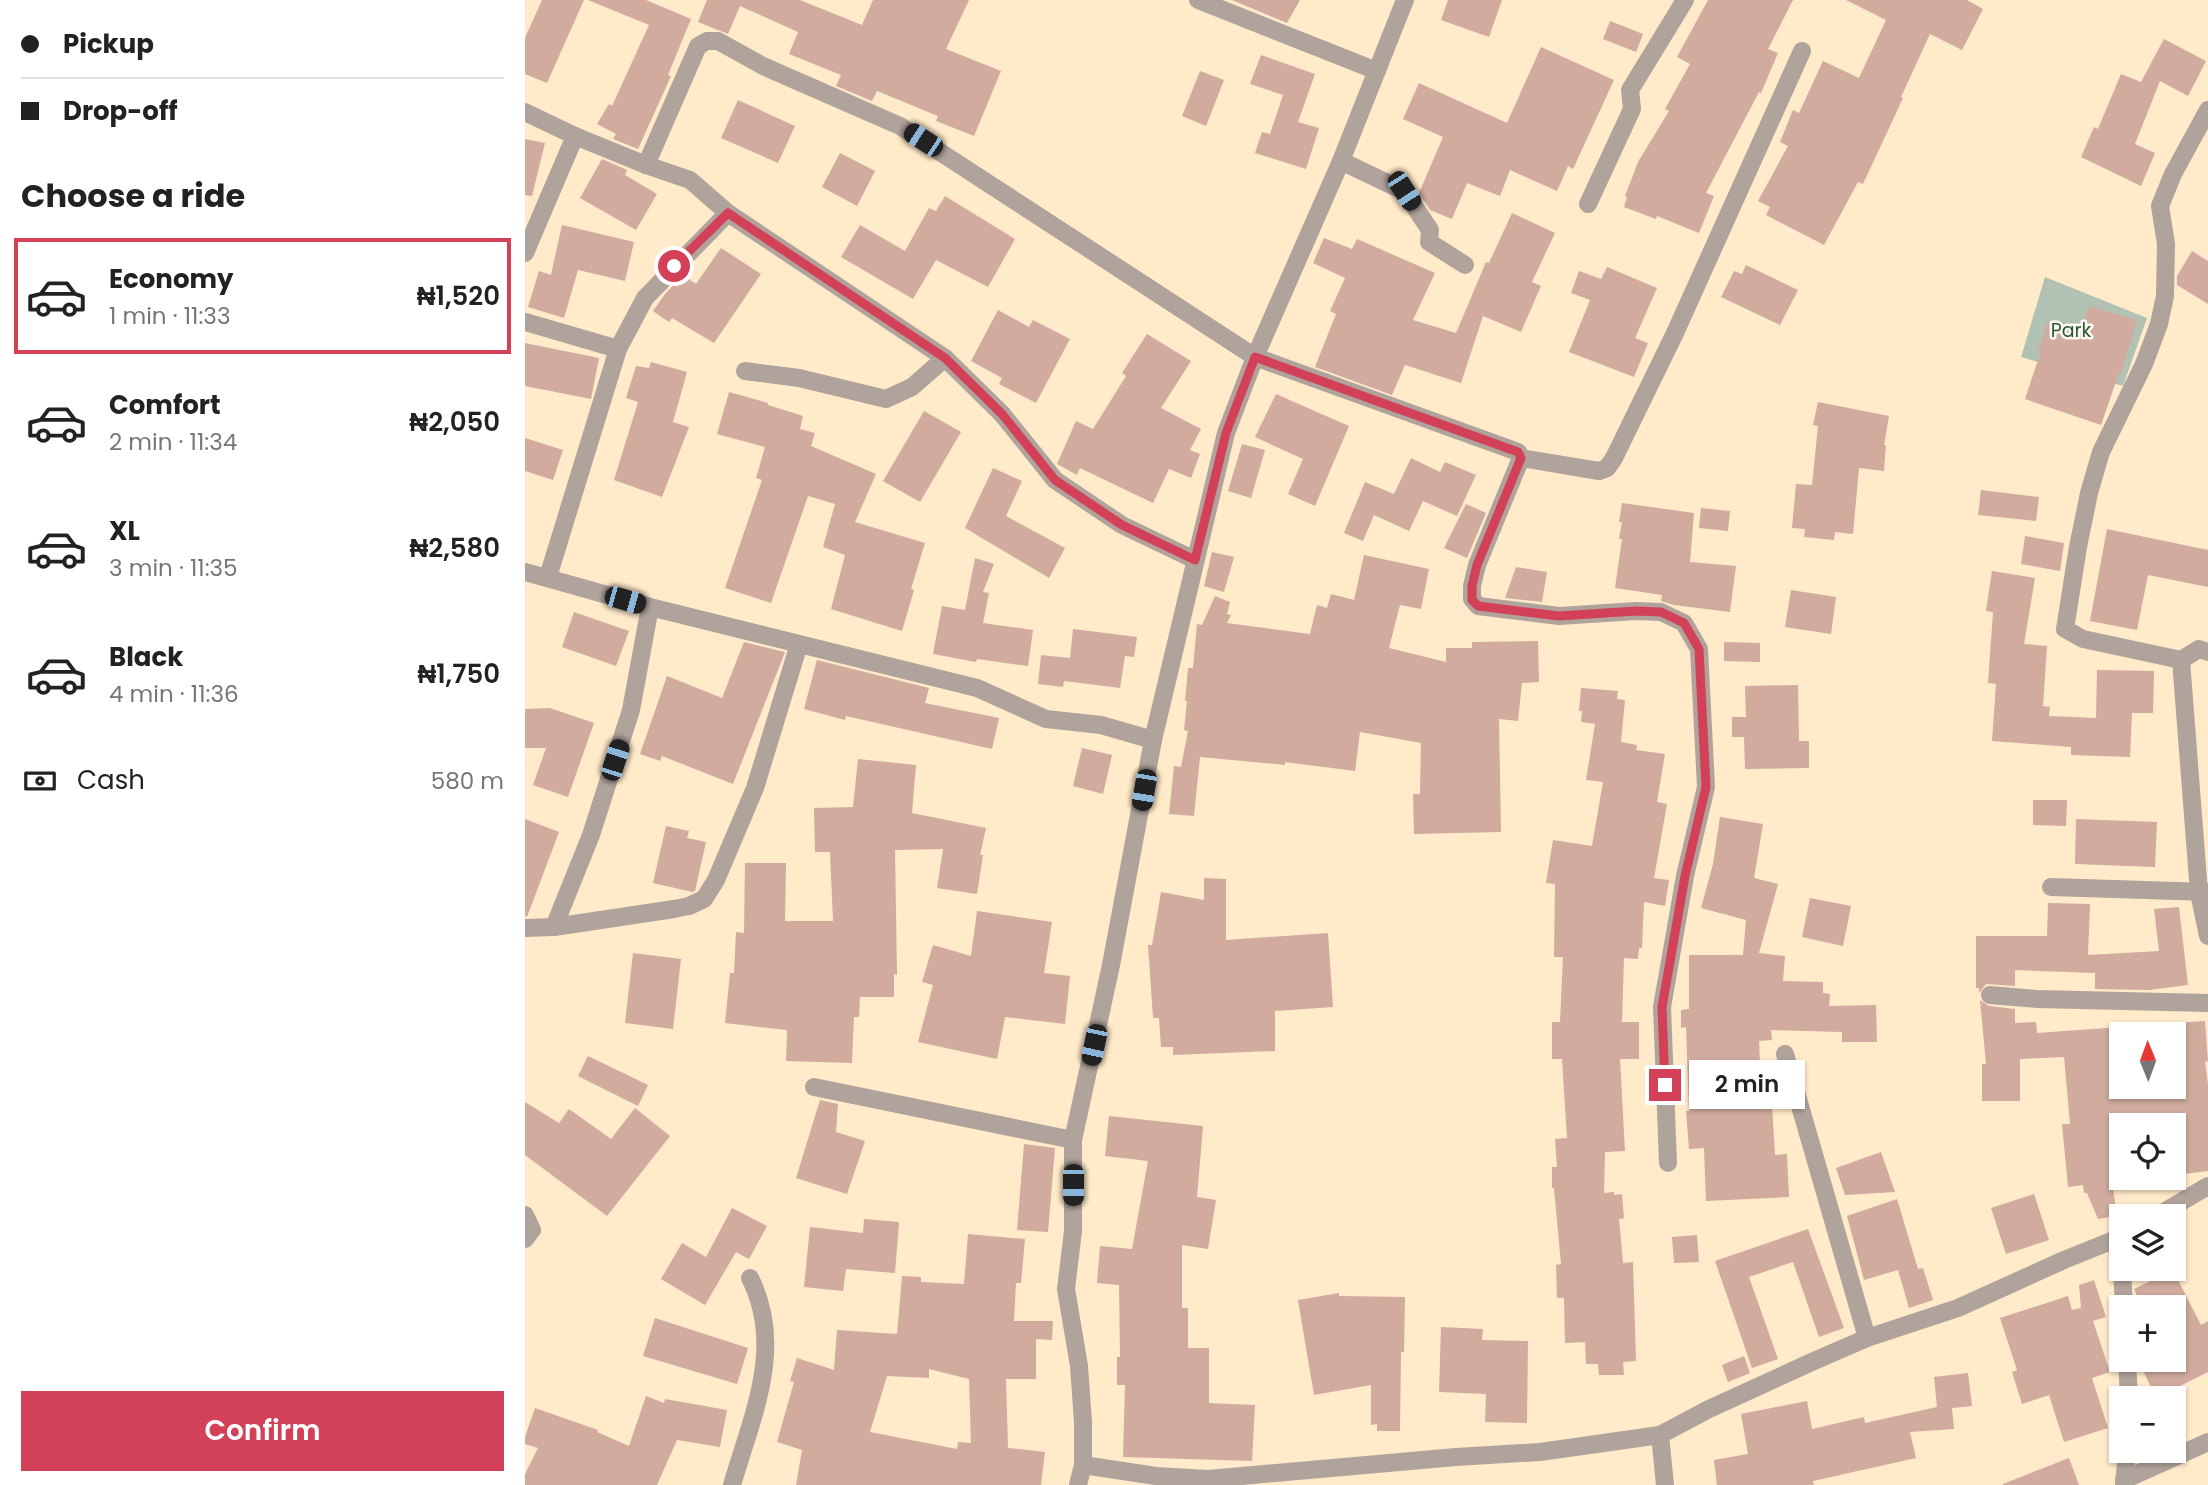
<!DOCTYPE html>
<html lang="en">
<head>
<meta charset="utf-8">
<style>
  :root { --surface:#fff; --page:#f2f2f2; --text:#222; --muted:#767676; --line:#e0e0e0; --accent:#d24157 }
  body { margin:0; font-family:Poppins,sans-serif; background:var(--page); color:var(--text); height:100vh; display:flex; flex-direction:column; font-size:26px; white-space:nowrap }
  * { box-sizing:border-box; margin:0 }
  p { font-size:23px; color:var(--muted) }
  .icon { flex:none; width:38px; height:38px; fill:none; stroke:currentColor; stroke-width:2; stroke-linecap:round; stroke-linejoin:round }
  .map { position:relative; flex:1; overflow:hidden }
  .details { display:flex; flex-direction:column; background:var(--surface); width:525px }
  .details>* { flex:none }
  .guide { display:grid; align-content:center; height:154px; padding:0 21px; background:var(--surface) }
  .needle { width:46px; rotate:359deg }
  .fabs { position:absolute; left:1584px; top:1022px; display:grid; gap:14px }
  .fabs a { display:grid; place-items:center; width:77px; height:77px; border-radius:0px; background:var(--surface); box-shadow:0 2px 5px #0004; font-size:35px }
  .end { position:absolute; width:32px; height:32px; margin:-16px; border:9px solid #d24157; background:#fff; box-shadow:0 0 0 4px #fff }
  .from { border-radius:50% }
  .bubble { position:absolute; height:49px; border-radius:0px; background:var(--surface); box-shadow:0 2px 5px #0004; font-size:23px; font-weight:600; line-height:49px; text-align:center }
  .car { position:absolute; width:21px; height:42px; margin:-21px -10px; border-radius:9px; box-shadow:0 0 5px 2px #0007; background:linear-gradient(#222 24%,#8ab4d8 0 40%,#222 0 76%,#8ab4d8 0 86%,#222 0) }
  .guide b { display:flex; align-items:center; gap:24px; height:66px; font-size:26px }
  .guide b+b { border-top:2px solid var(--line) }
  .guide i { width:18px; height:18px; background:var(--text) }
  ul { padding:0; list-style:none }
  li { display:flex; align-items:center; gap:21px; height:116px; margin:0 14px 10px; padding:0 7px; border:4px solid transparent; border-radius:0px }
  li div { flex:1 }
  li b { display:block; font-size:26px }
  li em { font-style:normal; font-weight:600 }
  li.selected { border-color:var(--accent) }
  li>.icon { width:63px; height:63px; stroke-width:1.5 }
  h2 { padding:0 21px; font-size:32px; line-height:84px }
  .pay { display:flex; align-items:center; gap:18px; height:77px; padding:0 21px; font-size:26px }
  .pay p { margin-inline-start:auto }
  .action { display:flex; gap:14px; margin-top:auto; padding:14px 21px }
  .action a { flex:1; height:80px; border-radius:0px; background:var(--accent); color:#fff; font-size:28px; font-weight:600; line-height:80px; text-align:center }
  main { display:flex; flex:1; min-height:0 }
  .map>svg:first-child { display:block }
</style>
</head>
<body>
<main>
<section class="details">
<div class="guide">
<b><i class="from"></i>Pickup</b>
<b><i></i>Drop-off</b>
</div>
<h2>Choose a ride</h2>
<ul>
<li class="selected"><svg class="icon" aria-label="car" viewBox="0 0 24 24"><path d="M5 17H2v-5l4-1 3-4h7l3 4 3 1v5h-3M9 17h6M6 11h13"/><circle cx="7" cy="17" r="2"/><circle cx="17" cy="17" r="2"/></svg><div><b>Economy</b><p>1 min · 11:33</p></div><em>₦1,520</em></li>
<li><svg class="icon" aria-label="car" viewBox="0 0 24 24"><path d="M5 17H2v-5l4-1 3-4h7l3 4 3 1v5h-3M9 17h6M6 11h13"/><circle cx="7" cy="17" r="2"/><circle cx="17" cy="17" r="2"/></svg><div><b>Comfort</b><p>2 min · 11:34</p></div><em>₦2,050</em></li>
<li><svg class="icon" aria-label="car" viewBox="0 0 24 24"><path d="M5 17H2v-5l4-1 3-4h7l3 4 3 1v5h-3M9 17h6M6 11h13"/><circle cx="7" cy="17" r="2"/><circle cx="17" cy="17" r="2"/></svg><div><b>XL</b><p>3 min · 11:35</p></div><em>₦2,580</em></li>
<li><svg class="icon" aria-label="car" viewBox="0 0 24 24"><path d="M5 17H2v-5l4-1 3-4h7l3 4 3 1v5h-3M9 17h6M6 11h13"/><circle cx="7" cy="17" r="2"/><circle cx="17" cy="17" r="2"/></svg><div><b>Black</b><p>4 min · 11:36</p></div><em>₦1,750</em></li>
</ul>
<div class="pay"><svg class="icon" aria-label="cash" viewBox="0 0 24 24"><path d="M3 7h18v10H3z"/><circle cx="12" cy="12" r="2"/></svg>Cash<p>580 m</p></div>
<div class="action"><a>Confirm</a></div>
</section>
<div class="map">
<svg width="1683" height="1485" viewBox="0 0 1683 1485">
  <rect width="100%" height="100%" fill="#ffeaca"/>
  <!-- green -->
  <polygon fill="#b1c2b4" points="1520,277 1622,318 1598,386 1496,357"/>
  <!-- building -->
  <g fill="#d0ab9e" fill-rule="evenodd">
    <polygon points="17,0 59,0 22,83 0,74 0,38"/>
    <polygon points="63,0 121,0 166,19 143,75 146,76 113,149 88,139 91,134 72,124 84,104 87,106 124,25"/>
    <polygon points="182,0 275,0 337,25 348,0 444,0 421,49 476,71 449,136 411,121 413,116 352,91 347,101 311,86 316,75 264,54 273,32 215,6 203,34 173,22"/>
    <polygon points="707,0 775,0 762,23"/>
    <polygon points="923,0 977,0 964,37 916,20"/>
    <polygon points="1183,0 1268,0 1243,49 1253,53 1236,93 1234,92 1181,193 1189,196 1174,233 1132,216 1131,219 1099,207 1102,197 1100,196 1113,162 1144,111 1140,109 1165,64 1152,57"/>
    <polygon points="1321,0 1442,0 1458,9 1437,50 1405,34 1376,97 1378,98 1338,184 1333,182 1299,245 1241,215 1245,207 1233,201 1263,146 1255,142 1268,110 1274,113 1298,61 1334,78 1361,20"/>
    <polygon points="1085,21 1118,34 1111,52 1078,39"/>
    <polygon points="1639,39 1681,61 1663,96 1635,81 1610,144 1630,153 1616,186 1556,157 1569,127 1573,129 1596,74 1616,82"/>
    <polygon points="1016,47 1089,80 1048,169 1043,166 1032,191 985,170 975,196 942,183 927,219 905,210 894,193 918,137 878,119 894,83 982,123"/>
    <polygon points="736,55 790,74 773,122 794,128 781,169 730,153 737,132 745,134 758,95 725,84"/>
    <polygon points="675,71 699,80 681,126 657,116"/>
    <polygon points="213,100 270,126 253,163 196,138"/>
    <polygon points="0,139 20,143 7,196 0,195"/>
    <polygon points="315,153 350,171 332,206 297,187"/>
    <polygon points="77,159 102,170 100,175 132,194 111,230 55,198"/>
    <polygon points="420,196 490,239 463,287 411,260 388,299 316,257 335,225 380,251 404,208 411,211"/>
    <polygon points="987,213 1030,233 1007,282 1016,286 996,332 958,316 936,383 880,365 867,395 790,367 811,314 805,311 820,278 788,263 799,238 827,249 832,239 910,273 888,320 931,333 961,262 964,263"/>
    <polygon points="37,225 109,242 100,281 53,270 39,318 3,307 14,271 26,275"/>
    <polygon points="196,248 236,274 189,343 147,318 144,322 128,311 140,294 158,275 171,284"/>
    <polygon points="1667,251 1683,261 1683,304 1652,285 1652,276"/>
    <polygon points="1221,265 1273,290 1255,325 1196,297 1209,271 1217,274"/>
    <polygon points="1082,267 1132,288 1110,338 1123,343 1109,377 1044,352 1065,300 1046,293 1054,271 1076,279"/>
    <polygon points="1564,306 1612,320 1596,374 1594,373 1576,425 1500,399 1516,351 1513,351 1522,323 1556,333"/>
    <polygon points="473,310 504,327 508,320 545,339 511,403 474,384 477,378 446,361"/>
    <polygon points="622,334 666,361 636,408 676,429 665,450 675,454 666,478 644,469 628,503 555,468 552,475 532,464 551,421 568,429 601,376 597,373"/>
    <polygon points="0,343 74,358 66,399 0,386"/>
    <polygon points="126,362 162,372 148,422 164,427 137,497 89,480 113,402 101,398 111,366 124,368"/>
    <polygon points="204,392 243,403 243,405 278,416 275,429 290,433 286,446 351,474 330,522 400,543 386,589 389,590 377,631 306,609 320,555 298,547 310,504 283,496 246,603 200,588 237,480 231,478 240,447 192,434"/>
    <polygon points="751,394 824,426 790,506 763,494 778,459 730,437"/>
    <polygon points="1293,402 1364,416 1359,445 1361,445 1359,471 1334,468 1328,534 1310,532 1309,540 1279,537 1280,529 1267,528 1271,484 1287,485 1293,426 1288,425"/>
    <polygon points="399,411 436,432 395,502 358,481"/>
    <polygon points="0,438 38,450 28,480 0,471"/>
    <polygon points="717,444 740,450 726,498 703,491"/>
    <polygon points="886,458 915,472 920,462 951,475 932,516 898,501 884,531 849,515 838,541 819,533 840,482 869,494"/>
    <polygon points="468,468 497,481 481,516 540,548 524,578 440,528"/>
    <polygon points="1456,490 1514,497 1511,521 1453,515"/>
    <polygon points="1097,503 1169,513 1165,562 1211,566 1205,612 1149,605 1136,601 1137,595 1090,588 1097,539 1094,539 1097,522 1094,522"/>
    <polygon points="941,504 961,513 942,558 919,548"/>
    <polygon points="1176,508 1205,511 1203,531 1174,528"/>
    <polygon points="1582,529 1683,550 1683,587 1623,575 1612,630 1565,621"/>
    <polygon points="1500,536 1539,543 1535,571 1496,564"/>
    <polygon points="687,552 709,557 699,592 679,586"/>
    <polygon points="839,555 904,569 896,609 875,605 864,648 921,662 921,648 947,648 947,642 1013,641 1014,682 997,683 993,721 974,719 976,832 889,834 888,794 895,794 896,743 835,732 830,771 760,762 760,765 675,757 669,816 644,814 649,766 656,767 663,731 659,730 662,701 660,701 663,668 668,668 672,624 677,625 690,596 705,602 702,614 706,615 702,623 785,634 792,605 802,608 806,594 829,600"/>
    <polygon points="450,558 469,564 458,592 464,593 458,623 508,630 503,666 452,659 451,662 408,654 417,606 440,610"/>
    <polygon points="991,567 1022,572 1017,602 980,598"/>
    <polygon points="1467,571 1510,578 1499,644 1522,646 1518,706 1525,707 1524,716 1571,718 1572,670 1629,671 1628,713 1607,713 1605,757 1546,755 1546,747 1467,741 1471,684 1463,683 1468,612 1461,611"/>
    <polygon points="1266,590 1311,597 1306,634 1260,627"/>
    <polygon points="49,612 104,631 91,666 37,647"/>
    <polygon points="548,629 612,637 609,657 600,656 595,688 539,681 538,687 513,684 516,655 545,658"/>
    <polygon points="219,642 260,652 208,784 137,756 135,761 115,754 142,676 197,698"/>
    <polygon points="1199,642 1235,643 1235,662 1199,661"/>
    <polygon points="292,660 404,688 400,703 474,718 467,749 321,716 320,720 279,709"/>
    <polygon points="1273,685 1274,741 1284,741 1284,768 1220,769 1219,737 1207,737 1207,717 1221,717 1220,686"/>
    <polygon points="1056,688 1093,691 1092,699 1100,700 1096,742 1112,745 1111,750 1140,754 1132,802 1142,804 1129,878 1144,880 1140,906 1119,902 1117,948 1114,948 1113,959 1099,958 1097,1022 1114,1022 1114,1059 1095,1059 1100,1151 1080,1152 1079,1193 1089,1192 1089,1195 1097,1194 1099,1218 1094,1219 1098,1263 1108,1262 1111,1361 1098,1362 1099,1375 1074,1375 1073,1364 1061,1364 1060,1342 1040,1343 1039,1298 1032,1298 1031,1265 1036,1264 1029,1188 1027,1188 1027,1167 1032,1167 1030,1139 1042,1138 1037,1059 1027,1059 1027,1022 1035,1022 1038,957 1029,957 1030,884 1021,883 1028,840 1067,846 1078,782 1061,780 1070,724 1056,722 1057,711 1054,711"/>
    <polygon points="25,708 69,723 43,797 8,785 21,748 0,748 0,709"/>
    <polygon points="557,748 587,755 578,794 548,786"/>
    <polygon points="333,759 391,765 387,813 461,828 455,855 458,855 452,894 412,888 418,849 370,850 372,975 369,974 369,997 335,997 334,1017 329,1017 327,1063 261,1061 262,1030 200,1023 205,973 209,973 211,932 219,933 220,863 261,863 260,921 308,921 305,852 290,852 289,808 328,807"/>
    <polygon points="1508,800 1542,800 1541,826 1508,825"/>
    <polygon points="1195,817 1238,824 1229,878 1253,884 1234,953 1260,956 1258,981 1298,982 1298,993 1305,994 1304,1006 1351,1005 1352,1042 1317,1042 1317,1032 1246,1030 1247,1040 1234,1041 1237,1106 1247,1105 1250,1155 1262,1154 1264,1197 1181,1201 1179,1148 1164,1149 1161,1111 1164,1111 1161,1027 1156,1028 1156,1010 1164,1009 1164,955 1218,955 1221,920 1176,908 1188,864"/>
    <polygon points="0,819 34,832 2,917 0,916"/>
    <polygon points="1551,819 1632,822 1630,867 1550,864"/>
    <polygon points="141,826 164,831 162,838 181,842 170,891 167,892 128,883"/>
    <polygon points="679,878 701,879 701,940 803,933 808,1007 750,1011 750,1051 648,1055 648,1047 636,1047 634,1018 628,1018 623,945 627,945 636,892 679,900"/>
    <polygon points="1285,898 1326,906 1318,946 1277,937"/>
    <polygon points="1523,903 1565,904 1563,955 1634,951 1629,909 1654,907 1663,985 1624,990 1570,989 1570,973 1490,970 1490,986 1461,984 1454,993 1454,988 1451,988 1451,936 1522,936"/>
    <polygon points="452,911 527,922 519,973 545,976 540,1024 480,1017 472,1059 393,1042 408,985 397,982 408,945 446,956"/>
    <polygon points="108,953 156,959 148,1029 100,1023"/>
    <polygon points="1455,1000 1464,1006 1490,1009 1490,1023 1511,1022 1512,1033 1596,1027 1596,1087 1648,1087 1648,1023 1680,1021 1683,1061 1680,1062 1683,1084 1683,1171 1652,1175 1648,1125 1596,1125 1596,1187 1588,1188 1592,1216 1573,1219 1562,1193 1559,1193 1558,1185 1543,1187 1537,1124 1545,1124 1539,1057 1495,1059 1495,1101 1457,1101 1457,1064 1461,1064"/>
    <polygon points="63,1056 123,1085 113,1106 53,1076"/>
    <polygon points="295,1100 313,1104 311,1132 340,1141 322,1194 271,1178"/>
    <polygon points="0,1102 34,1123 44,1109 86,1139 110,1108 145,1136 82,1216 0,1155"/>
    <polygon points="584,1116 678,1126 672,1197 691,1200 683,1249 657,1245 657,1308 663,1308 663,1348 684,1348 684,1403 730,1405 727,1461 598,1457 600,1385 592,1385 592,1357 595,1357 594,1285 572,1283 575,1246 607,1249 623,1161 580,1156"/>
    <polygon points="499,1144 530,1148 523,1232 492,1230"/>
    <polygon points="1356,1152 1370,1192 1320,1195 1311,1168"/>
    <polygon points="1509,1194 1524,1240 1481,1254 1466,1208"/>
    <polygon points="1372,1199 1393,1269 1398,1268 1408,1300 1384,1308 1373,1270 1339,1280 1322,1216"/>
    <polygon points="207,1208 242,1226 224,1259 211,1252 180,1305 136,1279 157,1243 181,1257"/>
    <polygon points="339,1219 374,1222 370,1273 321,1269 318,1291 279,1287 285,1227 338,1233"/>
    <polygon points="1283,1229 1319,1328 1294,1337 1268,1262 1224,1277 1253,1359 1227,1368 1190,1261"/>
    <path d="M443,1234L500,1239L496,1283H491L489,1321H528L527,1340L511,1339V1379H481L483,1448L520,1452L516,1485H271L277,1450L252,1442L269,1382L265,1381L272,1358L309,1370L312,1330L372,1334L377,1276L396,1277V1282L439,1284ZM404,1369L444,1379L446,1443L433,1442L432,1449L345,1432L362,1376L404,1378Z"/>
    <polygon points="1172,1235 1174,1262 1149,1263 1147,1237"/>
    <polygon points="1648,1270 1676,1325 1683,1321 1683,1372 1631,1398 1613,1360 1648,1360 1648,1307 1617,1307 1609,1289"/>
    <polygon points="1569,1280 1581,1317 1568,1321 1585,1372 1567,1378 1583,1428 1539,1442 1524,1395 1497,1404 1487,1372 1492,1370 1475,1318 1543,1296 1547,1310 1556,1308 1554,1285"/>
    <polygon points="814,1293 814,1296 880,1297 879,1352 876,1352 875,1431 852,1431 852,1424 846,1425 846,1385 789,1395 773,1300"/>
    <polygon points="130,1318 223,1348 212,1384 118,1356"/>
    <polygon points="916,1327 958,1329 957,1340 1003,1341 1002,1423 960,1422 961,1394 914,1392"/>
    <polygon points="1219,1356 1225,1373 1203,1382 1197,1365"/>
    <polygon points="1443,1373 1447,1406 1427,1408 1429,1429 1385,1432 1391,1458 1288,1481 1289,1485 1192,1485 1189,1460 1223,1454 1216,1414 1282,1401 1287,1429 1339,1417 1340,1423 1412,1407 1409,1377"/>
    <polygon points="121,1396 139,1403 140,1399 202,1410 195,1447 152,1440 132,1485 0,1485 0,1474 13,1448 0,1444 0,1437 10,1408 73,1430 72,1432 104,1446"/>
    <polygon points="1544,1458 1554,1485 1478,1485 1478,1484"/>
  </g>
  <g fill="none" stroke-linecap="round" stroke-linejoin="round">
    <!-- minor -->
    <g stroke="#b0a39b" stroke-width="18">
      <polyline points="673,0 852,71"/>
      <polyline points="1683,110 1648,174 1635,206 1641,244 1640,296 1634,324 1619,364 1576,452 1564,493 1553,547 1540,629 1558,639 1656,660 1674,649 1683,652"/>
      <polyline points="0,112 50,136 121,165 165,180 203,213 420,358 477,414 530,480 597,525 670,560"/>
      <polyline points="816,161 879,191 905,230 904,242 940,265"/>
      <polyline points="121,165 173,46 182,41 193,41 238,66 375,126 730,357 993,452 996,458 952,565 947,586 947,599 953,606 1034,616 1111,611 1136,612 1159,623 1174,649 1181,787 1160,876 1137,1007 1143,1163"/>
      <polyline points="1063,204 1107,109 1105,90 1160,0"/>
      <polyline points="0,253 50,136"/>
      <polyline points="0,322 93,349"/>
      <polyline points="220,371 274,378 361,399 387,387 420,358"/>
      <polyline points="996,458 1074,471 1082,468 1089,458 1150,333 1277,51"/>
      <polyline points="0,572 125,607 452,688 521,719 576,725 628,740"/>
      <polyline points="23,577 93,349 120,298 203,213"/>
      <polyline points="1656,660 1674,893 1683,936"/>
      <polyline points="1526,887 1683,892"/>
      <polyline points="29,927 66,835 106,710 125,607"/>
      <polyline points="0,928 29,927 149,909 164,906 179,899 191,880 230,788 274,644"/>
      <polyline points="1465,995 1512,999 1683,1003"/>
      <polyline points="1260,1054 1342,1338"/>
      <polyline points="289,1087 548,1140"/>
      <polyline points="0,1215 7,1230 0,1239"/>
      <polyline points="1632,1216 1683,1186"/>
      <polyline points="1597,1269 1599,1307"/>
      <polyline points="1602,1360 1604,1398"/>
      <polyline points="1135,1435 1140,1485"/>
      <polyline points="558,1465 631,1476 683,1479 931,1457 1015,1452 1135,1435 1184,1409 1289,1361 1342,1338 1433,1308 1539,1260 1596,1237"/>
      <polyline points="1599,1480 1683,1442"/>
      <path d="M207,1485C227,1416 260,1347 225,1278"/>
      <polyline points="553,1485 558,1465 558,1422 554,1366 541,1289 548,1231 548,1140 586,965 628,740 701,433 730,357 816,161 880,0"/>
      <polyline points="1599,1485 1602,1451"/>
    </g>
  </g>
  <g fill="none" stroke-linecap="round" stroke-linejoin="round">
    <!-- route -->
    <polyline stroke="#d24157" stroke-width="9" points="149,266 203,213 420,358 477,414 530,480 597,525 670,560 701,433 730,357 993,452 996,458 952,565 947,586 947,600 953,606 1034,616 1111,611 1136,612 1159,623 1174,649 1181,787 1160,876 1137,1007 1140,1085"/>
  </g>
  <g text-anchor="middle" stroke-width="5" stroke-linejoin="round" paint-order="stroke">
    <!-- park labels -->
    <g font-size="19" fill="#2b5634" stroke="#fefaf3">
      <text x="1546" y="337">Park</text>
    </g>
  </g>
</svg>
<div class="fabs">
<a><svg class="needle" viewBox="-14 -14 28 28"><path d="M0-13l5 13h-10z" fill="#e53935"/><path d="M0 13l5-13h-10z" fill="#767676"/></svg></a>
<a><svg class="icon" aria-label="locate" viewBox="0 0 24 24"><circle cx="12" cy="12" r="6"/><path d="M12 2v4M12 18v4M2 12h4M18 12h4"/></svg></a>
<a><svg class="icon" aria-label="layers" viewBox="0 0 24 24"><path d="M12 4l9 5-9 5-9-5zM3 14l9 5 9-5"/></svg></a>
<a>+</a>
<a>−</a>
</div>
<i class="end from" style="left:149px;top:266px"></i>
<i class="end" style="left:1140px;top:1085px"></i>
<div class="bubble" style="left:1164px;top:1060px;width:116px">2 min</div>
<i class="car" style="left:398px;top:140px;rotate:303deg"></i>
<i class="car" style="left:879px;top:191px;rotate:147deg"></i>
<i class="car" style="left:100px;top:600px;rotate:106deg"></i>
<i class="car" style="left:90px;top:760px;rotate:18deg"></i>
<i class="car" style="left:619px;top:790px;rotate:190deg"></i>
<i class="car" style="left:569px;top:1045px;rotate:192deg"></i>
<i class="car" style="left:548px;top:1185px;rotate:180deg"></i>
</div>
</main>
</body>
</html>
